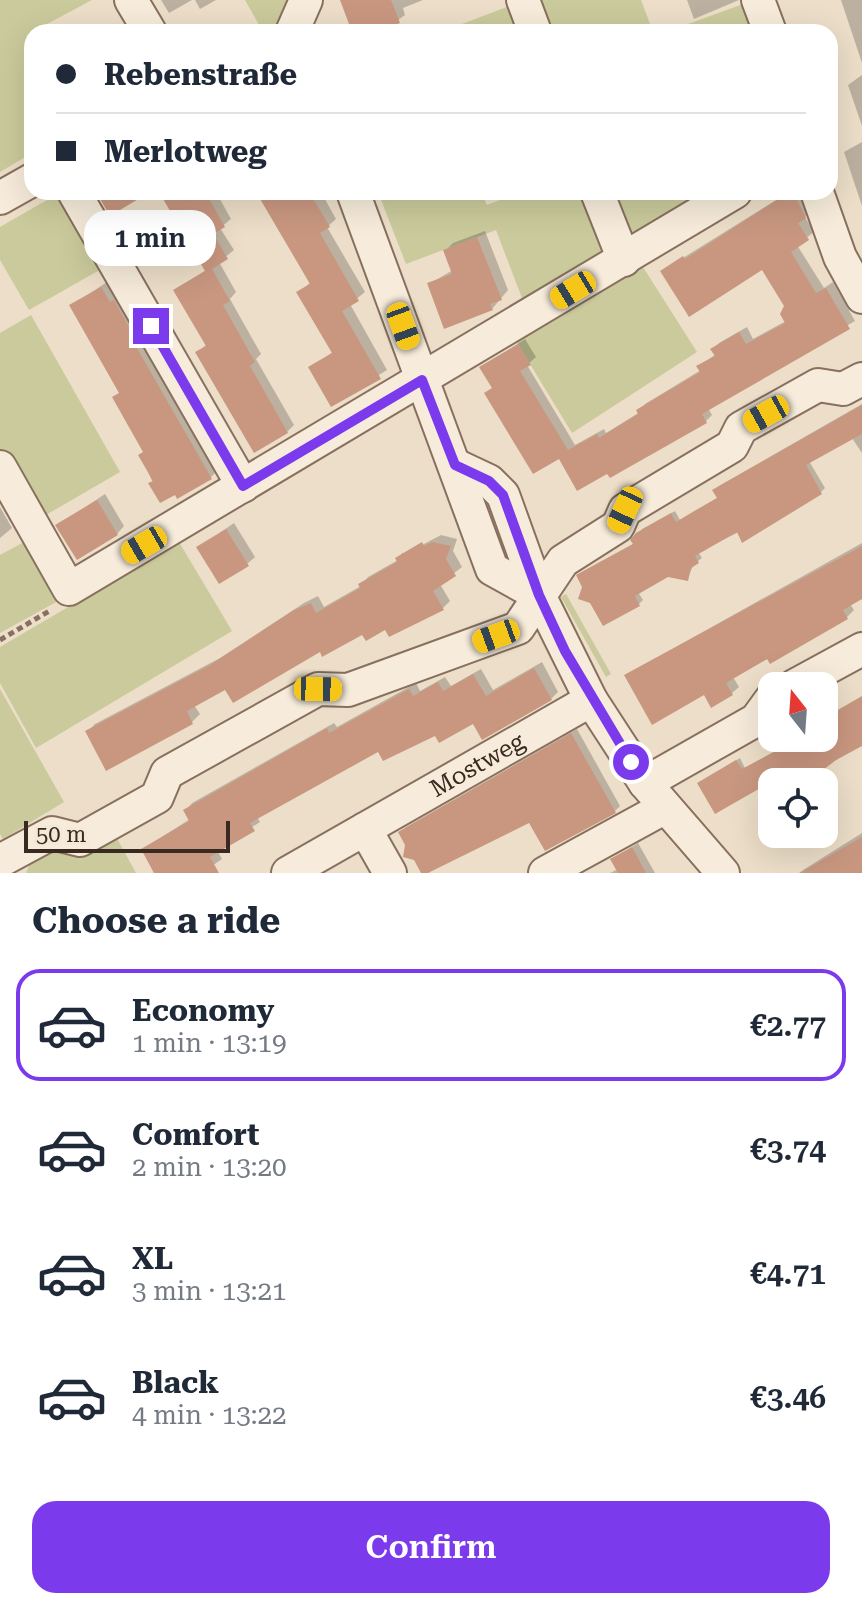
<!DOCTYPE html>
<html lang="en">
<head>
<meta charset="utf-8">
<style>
  :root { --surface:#fff; --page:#f6f6f7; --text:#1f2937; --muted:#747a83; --line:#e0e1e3; --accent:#7c3aed }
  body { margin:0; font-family:"Roboto Serif",serif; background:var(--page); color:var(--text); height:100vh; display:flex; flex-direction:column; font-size:30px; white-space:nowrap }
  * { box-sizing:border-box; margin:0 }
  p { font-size:26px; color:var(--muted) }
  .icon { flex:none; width:44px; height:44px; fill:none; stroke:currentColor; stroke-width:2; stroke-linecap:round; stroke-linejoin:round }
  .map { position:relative; height:873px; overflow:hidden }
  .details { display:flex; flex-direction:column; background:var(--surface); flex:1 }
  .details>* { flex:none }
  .guide { position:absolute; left:24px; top:24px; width:814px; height:176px; border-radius:24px; box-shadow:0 8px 32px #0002; display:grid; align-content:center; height:176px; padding:0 32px; background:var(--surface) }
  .needle { width:52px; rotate:343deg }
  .tools { position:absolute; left:758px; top:672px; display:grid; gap:16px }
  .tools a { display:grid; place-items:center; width:80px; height:80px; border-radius:16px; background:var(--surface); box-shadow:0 8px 32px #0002; font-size:40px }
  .scale { position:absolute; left:24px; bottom:20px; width:206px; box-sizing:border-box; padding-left:8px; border:4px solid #392a21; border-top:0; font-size:22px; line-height:28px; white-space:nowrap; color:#392a21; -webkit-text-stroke:6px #f4e9d7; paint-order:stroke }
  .end { position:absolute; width:36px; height:36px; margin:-18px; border:10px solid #7c3aed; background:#fff; box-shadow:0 0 0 4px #fff }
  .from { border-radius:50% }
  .bubble { position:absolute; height:56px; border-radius:24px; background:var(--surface); box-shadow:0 8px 32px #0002; font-size:26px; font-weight:600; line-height:56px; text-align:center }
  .car { position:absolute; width:24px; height:48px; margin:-24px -12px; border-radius:10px; box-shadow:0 0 6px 2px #0007; background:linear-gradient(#f5c518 24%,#345 0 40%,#f5c518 0 76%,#345 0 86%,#f5c518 0) }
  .guide b { display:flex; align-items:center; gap:28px; height:76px; font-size:30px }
  .guide b+b { border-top:2px solid var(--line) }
  .guide i { width:20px; height:20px; background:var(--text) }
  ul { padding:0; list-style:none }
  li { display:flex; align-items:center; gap:24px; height:112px; margin:0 16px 12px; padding:0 16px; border:4px solid transparent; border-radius:24px }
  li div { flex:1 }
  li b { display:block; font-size:30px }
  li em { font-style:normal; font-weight:600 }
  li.on { border-color:var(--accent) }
  li>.icon { width:72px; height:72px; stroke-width:1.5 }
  h2 { padding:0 32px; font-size:36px; line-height:96px }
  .action { display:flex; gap:16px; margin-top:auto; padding:16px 32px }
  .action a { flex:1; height:92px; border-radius:24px; background:var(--accent); color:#fff; font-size:32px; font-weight:600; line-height:92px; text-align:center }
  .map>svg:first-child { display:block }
</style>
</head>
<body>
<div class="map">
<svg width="862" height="873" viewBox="0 0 862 873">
  <rect width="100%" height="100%" fill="#ecdec8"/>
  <!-- green -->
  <g fill="#caca9c">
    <polygon points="0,0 92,0 32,32 32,153 0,172"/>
    <polygon points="245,0 291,0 277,32 263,32"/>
    <polygon points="536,0 641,0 653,32 549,32"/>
    <polygon points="746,3 756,32 666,32"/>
    <polygon points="512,5 522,32 441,32"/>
    <polygon points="61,192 105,267 29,310 0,260 0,227"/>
    <polygon points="378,192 481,192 487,205 520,192 584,192 606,249 603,259 525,306 496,230 406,264"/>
    <polygon points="610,192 709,192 636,238 627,235"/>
    <polygon points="641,264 697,352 572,433 516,341"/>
    <polygon points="31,315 120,472 39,519 0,450 0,333"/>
    <polygon points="24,542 58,601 0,633 0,555"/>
    <polygon points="179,542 232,631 36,748 0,683 0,647"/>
    <polygon points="566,594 611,674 606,677 561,597"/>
    <polygon points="0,689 64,802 3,839 0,834"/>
    <polygon points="114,833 136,873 26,873 34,854"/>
  </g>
  <!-- shadow -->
  <g fill="#0003">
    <polygon points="161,0 192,0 169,13"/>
    <polygon points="195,0 216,0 200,9"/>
    <polygon points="345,0 423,0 403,8 405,15 394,23 397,32 354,32"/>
    <polygon points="687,0 739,0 694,19"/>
    <polygon points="841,0 862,0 862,63"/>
    <polygon points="862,75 862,126 848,85"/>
    <polygon points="862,142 862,206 844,152"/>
    <polygon points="161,192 216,192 231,219 220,228 234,250 219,262 236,292 230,299 261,354 256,359 294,425 287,432 198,352 207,344 176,290 206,270"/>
    <polygon points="258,192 321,192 336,219 327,227 365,292 350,304 387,370 332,404 311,367 333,352 299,292 311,282"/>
    <polygon points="789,192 794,196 803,192 811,210 805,217 814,232 797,245 824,288 833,282 855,321 708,408 712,415 706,421 608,471 559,456 493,387 481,368 525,339 536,357 527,365 575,445 604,429 606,433 640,412 645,404 701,370 699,366 716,354 713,349 719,343 747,327 753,339 786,321 787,306 763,267 662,271"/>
    <polygon points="485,231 508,290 492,309 429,284 453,270 445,251 453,243"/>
    <polygon points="110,280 219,469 210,478 161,501 141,456 145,451 121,392 71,306"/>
    <polygon points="862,404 862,453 852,438 809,461 825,488 821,492 698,552 702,558 694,564 687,579 668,574 638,592 643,600 639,604 584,587 582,572 635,543 642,529 675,511 680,520 719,497 715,490 719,486"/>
    <polygon points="105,494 124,526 117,534 58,525"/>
    <polygon points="0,507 12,528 0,538"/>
    <polygon points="234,523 255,557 247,564 199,547"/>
    <polygon points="441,535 457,539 453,551 462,567 440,584 450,601 443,608 363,632 226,688 194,705 200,714 192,722 106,768 88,731 95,724 220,658 304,603 318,596 324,607 361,586 368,577 398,560 403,552 403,555"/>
    <polygon points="862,543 862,597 850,604 854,610 847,617 733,677 739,687 731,694 704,693 626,675"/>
    <polygon points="542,662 558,692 551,699 379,749 257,817 260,822 217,850 222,859 202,873 154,873 143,849 190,819 186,810 192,803 334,723 337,727 416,683 420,691 445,677 451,686 481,669 493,690"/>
    <polygon points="862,697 862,744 826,766 825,772 808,782 775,782 773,779 699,783 740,758 745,768 783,747 781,738 824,738 824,718"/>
    <polygon points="577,729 620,806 615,811 530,820 423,873 401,832 406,827"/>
    <polygon points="862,833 862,873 799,873 803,870"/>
    <polygon points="638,843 655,873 610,873 618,869 613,859"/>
  </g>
  <!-- building -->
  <g fill="#c99780">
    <polygon points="340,0 391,0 400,23 375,32 352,32"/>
    <polygon points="96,192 150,192 110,216"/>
    <polygon points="159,192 205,192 225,227 213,234 228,259 212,269 230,301 223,305 255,362 250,366 288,433 254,453 195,352 206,346 173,290 205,271"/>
    <polygon points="256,192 309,192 330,227 320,233 359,301 342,311 381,379 331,407 308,367 332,353 296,292 310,284"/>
    <polygon points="783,196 786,201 795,196 806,218 798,223 809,240 791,252 816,293 826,288 850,329 702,414 707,423 610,478 607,474 577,491 559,459 533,474 484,393 492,388 479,367 518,344 531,365 520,371 568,450 597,434 599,438 638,414 636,410 700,372 696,366 715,356 710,349 739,332 746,344 785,323 780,314 784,306 762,270 689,317 660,271 683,256 685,259"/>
    <polygon points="477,237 502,300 490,304 493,310 444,329 427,283 452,274 443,250"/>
    <polygon points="101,287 110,302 114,300 133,334 130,336 212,479 177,499 175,495 160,503 148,483 153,481 138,455 143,452 112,397 119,393 69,305"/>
    <polygon points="862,405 862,434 806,465 822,494 742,543 737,532 695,556 699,563 691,568 688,581 668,577 635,596 640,606 603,626 590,603 578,599 582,587 576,575 633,544 630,540 636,533 671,513 676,522 696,510 717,498 712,490"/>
    <polygon points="97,500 118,535 77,560 55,525"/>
    <polygon points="226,529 249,566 219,584 196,547"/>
    <polygon points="422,542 424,546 432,542 451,546 446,559 456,576 433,591 444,610 389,637 385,630 366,641 362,635 322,657 320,652 233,703 225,690 187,711 193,724 106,771 85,731 210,665 294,610 311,603 316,613 360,588 358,584 397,562 395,558"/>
    <polygon points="862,546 862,599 843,610 848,619 770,664 767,659 726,683 733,695 711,708 704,695 652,725 624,675"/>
    <polygon points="534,668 552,700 482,740 473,724 439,743 435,736 383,761 378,752 250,823 255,831 210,857 219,873 154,873 141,849 189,821 183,810 327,728 329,733 409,689 413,696 438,682 443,691 473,674 486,696"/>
    <polygon points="862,696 862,746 836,760 823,770 826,774 812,782 771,782 715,814 697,783 736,760 742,769 781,748 776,738 824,738 824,718"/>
    <polygon points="571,733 616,813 545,851 529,823 428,873 421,873 414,860 403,857 405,845 398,832"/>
    <polygon points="862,837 862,873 800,873"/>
    <polygon points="632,847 646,873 618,873 610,859"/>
  </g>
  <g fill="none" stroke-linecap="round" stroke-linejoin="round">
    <!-- street casing -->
    <g stroke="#88705e" stroke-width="36">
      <g id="street">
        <polyline points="131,0 150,32"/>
        <polyline points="523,0 535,32"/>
        <polyline points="758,0 770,32"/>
        <polyline points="292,32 306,0"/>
        <polyline points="74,192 243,486"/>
        <polyline points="353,192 492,569 539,595"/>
        <polyline points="597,192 624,260"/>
        <polyline points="817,192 840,257 862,297"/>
        <polyline points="0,198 32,180"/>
        <polyline points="455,465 489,481 503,495 539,595 591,700 645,783 723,873"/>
        <polyline points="0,467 69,589 735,192"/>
        <polyline points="794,686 862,649"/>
        <polyline points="645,783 756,720 772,698"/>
        <polyline points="365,829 390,873"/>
        <polyline points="0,861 52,833 80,840 157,797 167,773 318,689 348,690 518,628 563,561 618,526 625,510 732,446 741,428 818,385 843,389 862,379"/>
        <path id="s1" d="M288,873L591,700"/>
        <polyline points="545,873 664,808"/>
      </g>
    </g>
    <!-- path -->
    <polyline stroke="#88705e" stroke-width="5" stroke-dasharray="6 4" stroke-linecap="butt" points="0,640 51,610"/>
    <!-- street -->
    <use href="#street" stroke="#f7ecdb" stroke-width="32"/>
  </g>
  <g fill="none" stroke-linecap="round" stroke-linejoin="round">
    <!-- route -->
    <polyline stroke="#7c3aed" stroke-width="10" points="151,326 243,486 422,380 455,465 489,481 503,495 539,595 565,651 631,762"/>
  </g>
  <g text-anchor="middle" stroke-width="7" stroke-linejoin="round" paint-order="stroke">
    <!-- street labels -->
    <g font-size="24" fill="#392a21" stroke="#f4e9d7">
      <text dy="8" stroke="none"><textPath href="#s1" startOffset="218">Mostweg</textPath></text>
    </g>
  </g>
</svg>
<div class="tools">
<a><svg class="needle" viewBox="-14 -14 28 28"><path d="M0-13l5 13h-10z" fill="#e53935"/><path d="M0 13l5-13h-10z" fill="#747a83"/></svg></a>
<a><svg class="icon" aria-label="locate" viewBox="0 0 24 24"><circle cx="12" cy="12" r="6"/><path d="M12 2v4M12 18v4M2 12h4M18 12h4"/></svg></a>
</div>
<div class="scale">50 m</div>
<i class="end from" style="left:631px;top:762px"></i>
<i class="end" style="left:151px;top:326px"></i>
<div class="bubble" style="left:84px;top:210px;width:132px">1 min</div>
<i class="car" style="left:573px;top:290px;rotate:239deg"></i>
<i class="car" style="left:403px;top:326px;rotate:160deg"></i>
<i class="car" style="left:766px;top:414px;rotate:241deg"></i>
<i class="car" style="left:625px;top:510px;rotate:205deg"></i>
<i class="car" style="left:144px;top:545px;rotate:240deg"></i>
<i class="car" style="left:496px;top:636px;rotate:250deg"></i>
<i class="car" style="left:318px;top:689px;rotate:91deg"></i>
<div class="guide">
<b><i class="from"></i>Rebenstraße</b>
<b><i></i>Merlotweg</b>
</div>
</div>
<section class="details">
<h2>Choose a ride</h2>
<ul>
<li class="on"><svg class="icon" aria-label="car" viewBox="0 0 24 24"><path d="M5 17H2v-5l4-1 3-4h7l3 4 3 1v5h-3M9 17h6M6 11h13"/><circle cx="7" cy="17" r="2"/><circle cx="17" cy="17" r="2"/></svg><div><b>Economy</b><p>1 min · 13:19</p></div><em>€2.77</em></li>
<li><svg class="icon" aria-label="car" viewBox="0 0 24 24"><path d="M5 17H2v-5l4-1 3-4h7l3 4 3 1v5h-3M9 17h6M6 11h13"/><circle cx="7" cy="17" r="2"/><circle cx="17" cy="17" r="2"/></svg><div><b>Comfort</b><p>2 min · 13:20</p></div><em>€3.74</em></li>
<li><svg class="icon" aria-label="car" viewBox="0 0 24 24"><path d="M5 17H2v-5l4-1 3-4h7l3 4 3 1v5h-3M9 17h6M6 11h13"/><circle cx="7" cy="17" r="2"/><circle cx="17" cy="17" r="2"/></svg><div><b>XL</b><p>3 min · 13:21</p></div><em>€4.71</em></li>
<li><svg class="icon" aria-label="car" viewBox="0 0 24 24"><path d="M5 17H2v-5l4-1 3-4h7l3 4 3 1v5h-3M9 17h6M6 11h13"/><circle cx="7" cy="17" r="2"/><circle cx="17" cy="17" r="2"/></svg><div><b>Black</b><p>4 min · 13:22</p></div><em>€3.46</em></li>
</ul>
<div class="action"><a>Confirm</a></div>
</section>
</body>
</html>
